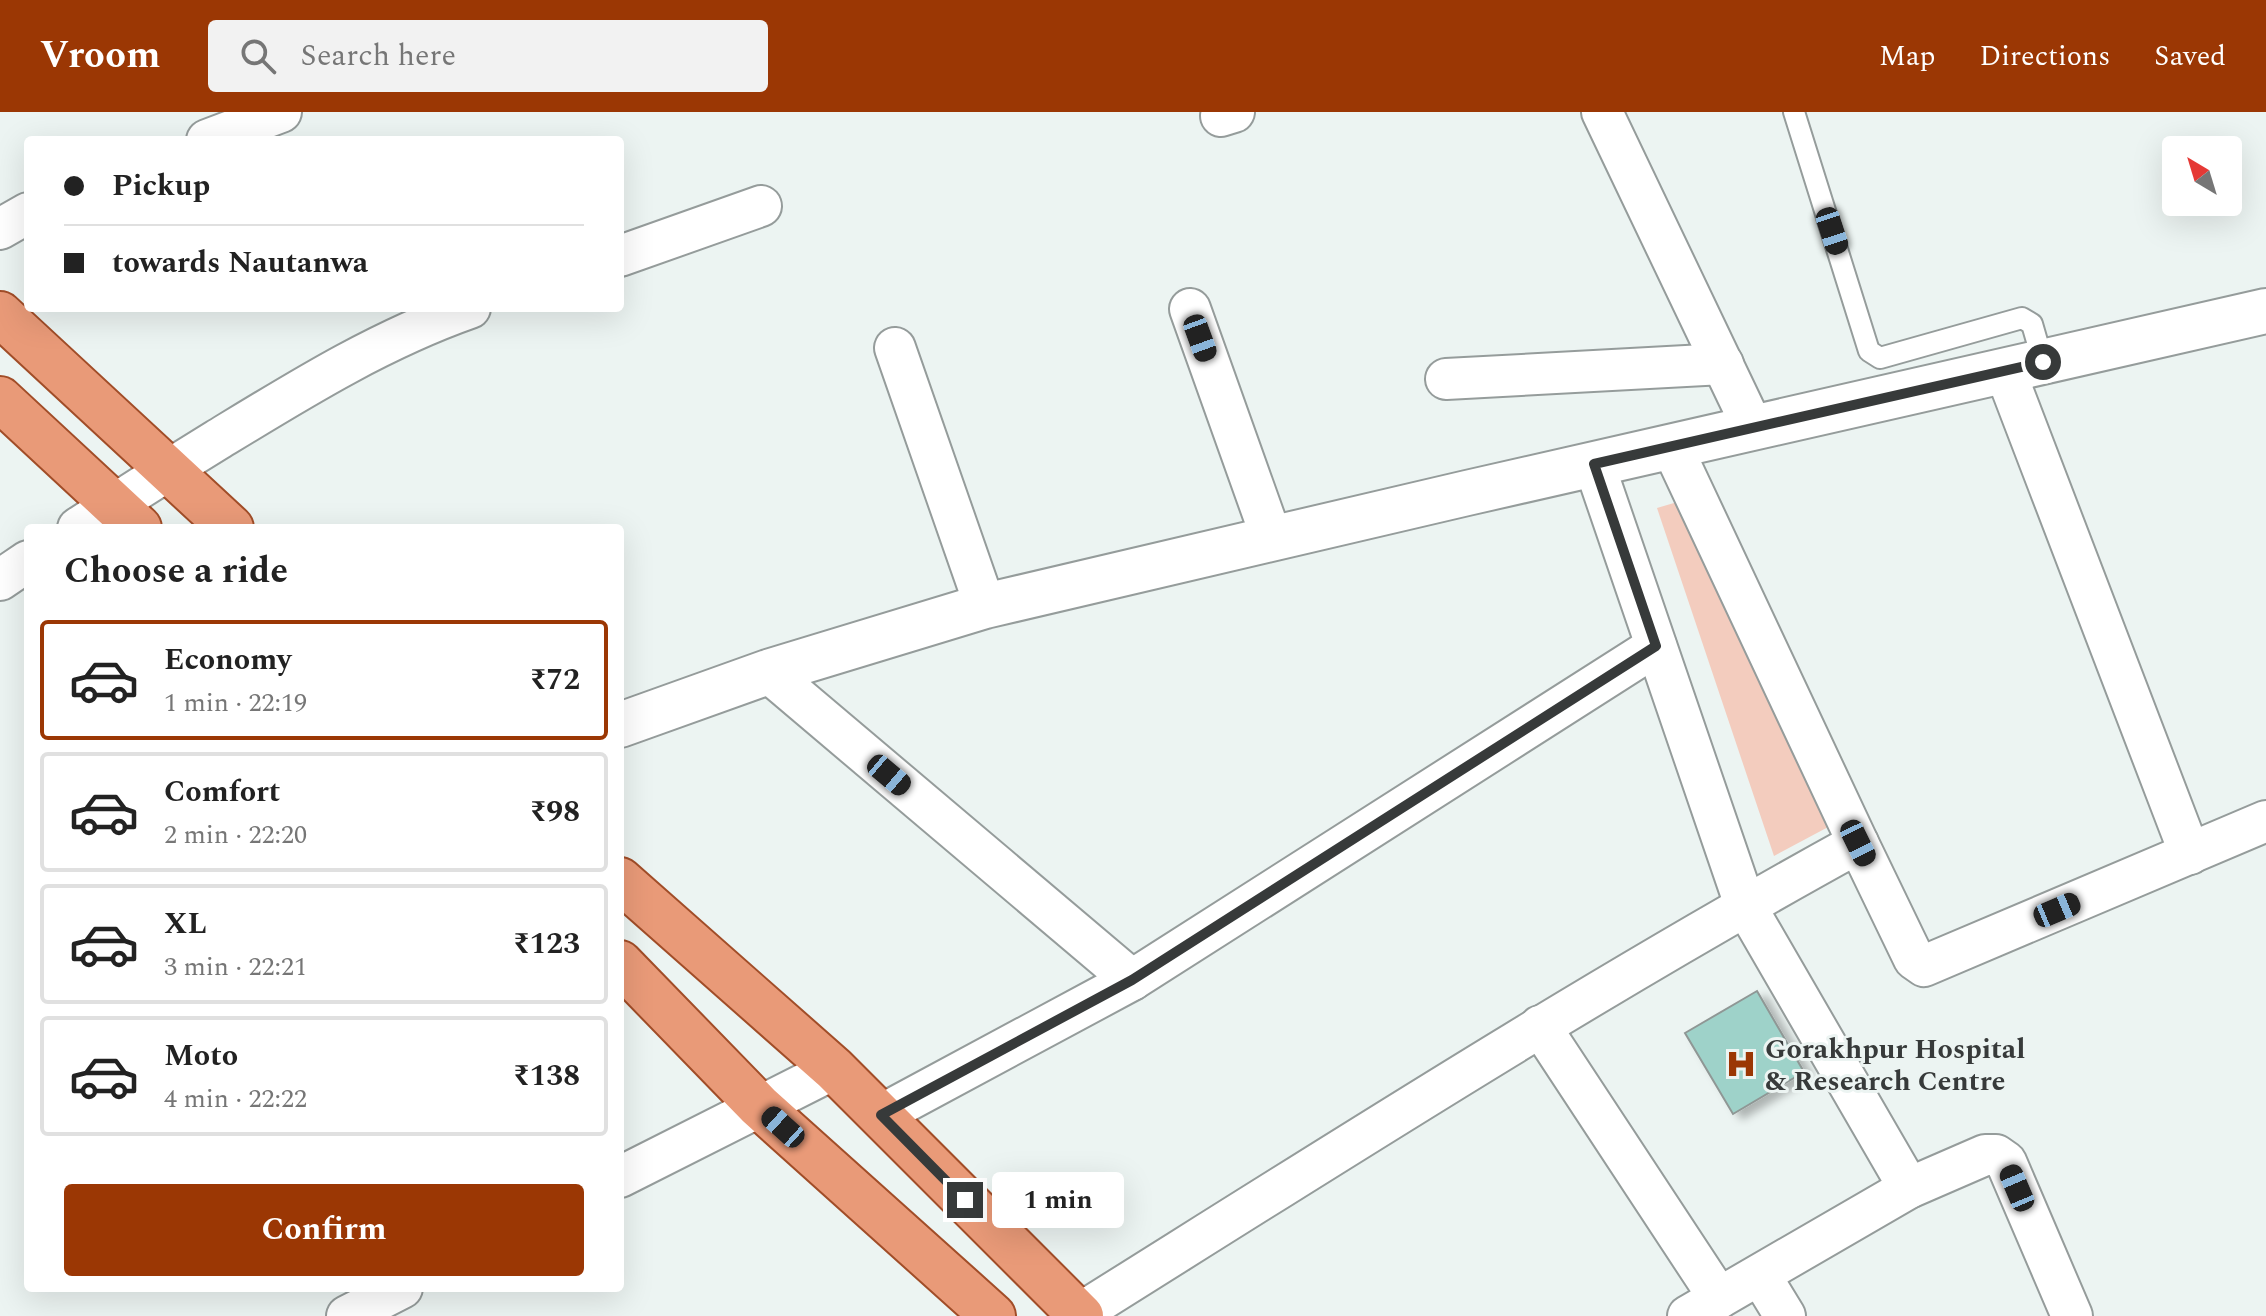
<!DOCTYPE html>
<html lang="en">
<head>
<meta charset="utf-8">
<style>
  :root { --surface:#fff; --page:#f2f2f2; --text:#222; --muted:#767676; --line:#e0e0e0; --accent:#9b3704 }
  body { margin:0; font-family:Spectral,serif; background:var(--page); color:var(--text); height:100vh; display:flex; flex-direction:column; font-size:30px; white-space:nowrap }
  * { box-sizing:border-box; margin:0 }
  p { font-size:26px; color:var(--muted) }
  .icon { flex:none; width:44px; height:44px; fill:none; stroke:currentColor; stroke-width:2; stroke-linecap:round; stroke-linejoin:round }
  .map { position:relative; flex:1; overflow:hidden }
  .details { position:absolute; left:24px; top:412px; width:600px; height:768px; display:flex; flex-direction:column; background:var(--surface); border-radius:8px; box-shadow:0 8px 32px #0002 }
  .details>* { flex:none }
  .top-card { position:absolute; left:24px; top:24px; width:600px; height:176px; border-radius:8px; box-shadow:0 8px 32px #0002; display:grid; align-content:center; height:176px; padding:0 40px; background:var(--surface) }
  .needle { width:52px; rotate:322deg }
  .tools { position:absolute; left:2162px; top:24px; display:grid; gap:16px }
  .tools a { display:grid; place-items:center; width:80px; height:80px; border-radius:8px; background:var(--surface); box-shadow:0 8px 32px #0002; font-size:40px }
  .end { position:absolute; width:36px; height:36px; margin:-18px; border:10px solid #373a3a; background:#fff; box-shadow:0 0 0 4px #fff }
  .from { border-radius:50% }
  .bubble { position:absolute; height:56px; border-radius:8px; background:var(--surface); box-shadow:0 8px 32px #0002; font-size:26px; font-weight:700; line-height:56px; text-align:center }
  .car { position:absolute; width:24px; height:48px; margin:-24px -12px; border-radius:10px; box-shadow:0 0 6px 2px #0007; background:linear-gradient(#222 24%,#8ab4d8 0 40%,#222 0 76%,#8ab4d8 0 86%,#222 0) }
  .top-card b { display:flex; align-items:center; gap:28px; height:76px; font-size:30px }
  .top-card b+b { border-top:2px solid var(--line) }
  .top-card i { width:20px; height:20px; background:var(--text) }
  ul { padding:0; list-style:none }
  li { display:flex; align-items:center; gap:24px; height:120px; margin:0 16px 12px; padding:0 24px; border:4px solid var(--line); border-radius:8px }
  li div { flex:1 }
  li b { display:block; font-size:30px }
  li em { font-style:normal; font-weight:700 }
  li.on { border-color:var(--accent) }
  li>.icon { width:72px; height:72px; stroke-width:1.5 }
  h2 { padding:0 40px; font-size:36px; line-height:96px }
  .action { display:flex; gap:16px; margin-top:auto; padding:16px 40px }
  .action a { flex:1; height:92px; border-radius:8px; background:var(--accent); color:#fff; font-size:32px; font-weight:700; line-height:92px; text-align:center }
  header { display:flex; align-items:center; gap:48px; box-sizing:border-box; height:112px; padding:0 40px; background:var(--accent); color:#fff }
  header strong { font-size:38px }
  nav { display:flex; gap:44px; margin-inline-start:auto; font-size:28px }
  .search { width:560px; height:72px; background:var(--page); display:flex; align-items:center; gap:20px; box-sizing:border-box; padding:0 28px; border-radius:8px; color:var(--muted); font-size:30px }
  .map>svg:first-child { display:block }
</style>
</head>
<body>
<header>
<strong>Vroom</strong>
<div class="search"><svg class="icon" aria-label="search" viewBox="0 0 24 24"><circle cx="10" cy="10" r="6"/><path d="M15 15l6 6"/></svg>Search here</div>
<nav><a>Map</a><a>Directions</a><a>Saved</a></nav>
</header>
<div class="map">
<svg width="2266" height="1204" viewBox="0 0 2266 1204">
  <defs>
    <filter id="shadow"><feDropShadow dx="9" dy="5" stdDeviation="4" flood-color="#0004"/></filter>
  </defs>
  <rect width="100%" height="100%" fill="#ecf4f2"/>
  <!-- green -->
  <polygon fill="#f3ccbe" points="1701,383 1847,705 1774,744 1657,396"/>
  <!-- building -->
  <polygon fill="#9ed2c9" stroke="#8f9795" stroke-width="2" filter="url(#shadow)" points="1757,879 1804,960 1733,1002 1685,921"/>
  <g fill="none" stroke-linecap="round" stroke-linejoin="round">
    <!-- service casing -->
    <g stroke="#959c9b" stroke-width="24">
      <polyline id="service" points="1794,0 1869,239 1880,246 2022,206 2032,212 2043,250"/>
    </g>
    <!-- minor casing -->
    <g stroke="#959c9b" stroke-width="44">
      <g id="minor">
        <polyline points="1602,0 1753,316"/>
        <polyline points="1221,4 1234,0"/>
        <polyline points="207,28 281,0"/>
        <polyline points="0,117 28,101"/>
        <polyline points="620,144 761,94"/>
        <polyline points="1190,197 1272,427"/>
        <polyline points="895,236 985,494"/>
        <polyline points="2005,259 2190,742"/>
        <polyline points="1446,267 1723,252"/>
        <polyline points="1672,335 1858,731"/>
        <polyline points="1594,352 1745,793 1909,1076"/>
        <path d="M78,416C124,386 170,357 217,328C299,278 379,228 470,196"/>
        <polyline points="0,468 28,449"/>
        <polyline points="768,560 1132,868"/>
        <polyline points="1540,914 1719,1186"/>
        <polyline points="881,1003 1132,868 1656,534"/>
        <polyline points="620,1065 834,957"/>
        <polyline points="1760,1163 1785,1204"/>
        <path d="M1079,1202C1336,1041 1592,877 1858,731L1914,847L1924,854L2266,709"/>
        <polyline points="347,1204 402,1176"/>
        <polyline points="1688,1204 1909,1076 1985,1043 1996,1043 2006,1050 2072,1204"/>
      </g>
    </g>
    <!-- tertiary casing -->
    <g stroke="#959c9b" stroke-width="48">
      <polyline id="tertiary" points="620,613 768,560 985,494 1467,381 2266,199"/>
    </g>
    <!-- primary casing -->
    <g stroke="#a14d28" stroke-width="48">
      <g id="primary">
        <polyline points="0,202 231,416"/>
        <polyline points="0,287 139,416"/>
        <polyline points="620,768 834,957 1081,1204"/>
        <polyline points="620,851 759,994 993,1204"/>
      </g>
    </g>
    <!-- service -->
    <use href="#service" stroke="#fff" stroke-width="20"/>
    <!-- minor -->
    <use href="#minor" stroke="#fff" stroke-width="40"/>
    <!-- tertiary -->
    <use href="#tertiary" stroke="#fff" stroke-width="44"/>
    <!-- primary -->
    <use href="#primary" stroke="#e99a78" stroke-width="44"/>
  </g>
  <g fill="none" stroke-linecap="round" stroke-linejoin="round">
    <!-- route -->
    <polyline stroke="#373a3a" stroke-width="10" points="965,1088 881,1003 1132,868 1656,534 1594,352 2043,250"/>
  </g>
  <!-- icons -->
  <defs>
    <g id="hospital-bare" transform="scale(2.4)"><path d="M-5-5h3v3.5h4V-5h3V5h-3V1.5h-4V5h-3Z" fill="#9b3704" stroke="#ecf4f2" stroke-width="2.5" paint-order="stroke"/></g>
  </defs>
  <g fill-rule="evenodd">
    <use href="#hospital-bare" x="1741" y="952"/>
  </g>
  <g text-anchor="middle" stroke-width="6" stroke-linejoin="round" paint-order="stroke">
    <!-- poi labels -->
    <g font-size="28" font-weight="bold" fill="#373a3a" stroke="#ecf4f2" text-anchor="start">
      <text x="1765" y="946">Gorakhpur Hospital<tspan x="1765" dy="32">&amp; Research Centre</tspan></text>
    </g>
  </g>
</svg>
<div class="tools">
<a><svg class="needle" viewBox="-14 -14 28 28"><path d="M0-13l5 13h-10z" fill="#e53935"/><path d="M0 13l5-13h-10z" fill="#767676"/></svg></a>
</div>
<i class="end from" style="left:2043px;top:250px"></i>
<i class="end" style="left:965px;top:1088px"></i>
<div class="bubble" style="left:992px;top:1060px;width:132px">1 min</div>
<i class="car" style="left:1832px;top:119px;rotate:162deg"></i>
<i class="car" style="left:1200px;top:226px;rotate:160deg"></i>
<i class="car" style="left:889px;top:663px;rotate:130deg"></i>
<i class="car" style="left:1858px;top:731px;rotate:154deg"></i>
<i class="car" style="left:2057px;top:798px;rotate:67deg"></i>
<i class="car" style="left:783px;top:1015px;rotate:312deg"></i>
<i class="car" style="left:2017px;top:1076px;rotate:337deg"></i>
<div class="top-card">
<b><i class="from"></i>Pickup</b>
<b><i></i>towards Nautanwa</b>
</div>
<section class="details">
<h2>Choose a ride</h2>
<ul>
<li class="on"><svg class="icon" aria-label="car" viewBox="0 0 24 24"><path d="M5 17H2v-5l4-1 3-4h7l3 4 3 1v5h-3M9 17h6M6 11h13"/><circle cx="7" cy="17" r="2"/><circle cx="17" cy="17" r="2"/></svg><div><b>Economy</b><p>1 min · 22:19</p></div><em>₹72</em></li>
<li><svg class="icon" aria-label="car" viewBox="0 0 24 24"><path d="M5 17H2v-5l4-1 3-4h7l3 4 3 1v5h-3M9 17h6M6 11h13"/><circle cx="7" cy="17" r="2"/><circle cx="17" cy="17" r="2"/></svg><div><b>Comfort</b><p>2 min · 22:20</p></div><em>₹98</em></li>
<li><svg class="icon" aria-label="car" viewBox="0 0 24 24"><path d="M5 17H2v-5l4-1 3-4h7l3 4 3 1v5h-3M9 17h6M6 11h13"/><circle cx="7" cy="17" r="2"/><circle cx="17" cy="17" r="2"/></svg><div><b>XL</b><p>3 min · 22:21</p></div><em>₹123</em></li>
<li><svg class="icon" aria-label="car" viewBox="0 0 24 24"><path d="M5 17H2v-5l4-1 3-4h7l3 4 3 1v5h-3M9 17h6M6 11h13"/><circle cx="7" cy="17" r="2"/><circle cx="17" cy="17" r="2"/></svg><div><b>Moto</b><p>4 min · 22:22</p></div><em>₹138</em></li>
</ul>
<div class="action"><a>Confirm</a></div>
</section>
</div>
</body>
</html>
